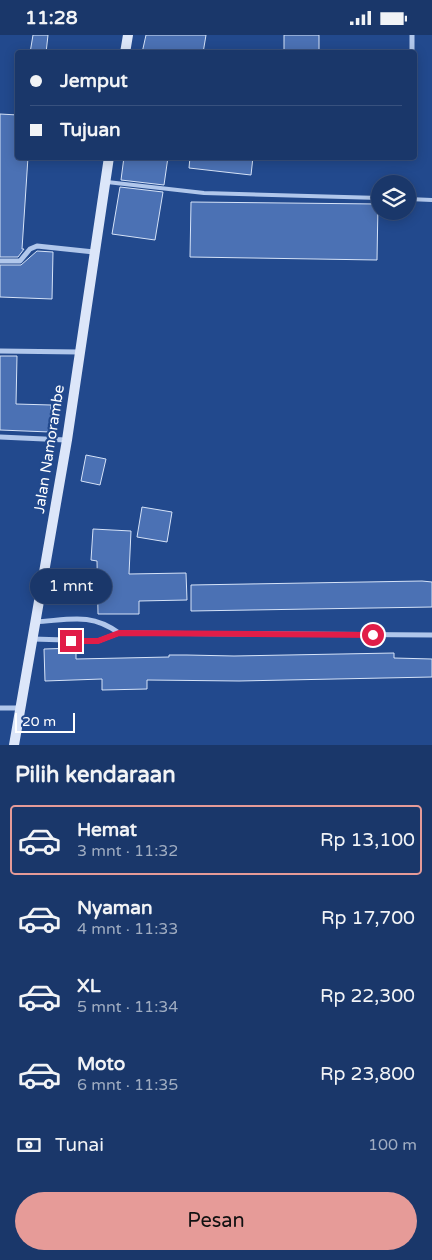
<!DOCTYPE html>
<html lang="id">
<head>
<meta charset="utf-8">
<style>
  :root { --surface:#1a376a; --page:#274272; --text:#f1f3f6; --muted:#9facc1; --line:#38517e; --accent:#e69b98 }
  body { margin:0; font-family:"Varela Round",sans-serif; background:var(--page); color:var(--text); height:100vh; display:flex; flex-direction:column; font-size:19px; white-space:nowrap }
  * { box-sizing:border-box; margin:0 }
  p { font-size:16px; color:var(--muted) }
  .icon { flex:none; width:28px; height:28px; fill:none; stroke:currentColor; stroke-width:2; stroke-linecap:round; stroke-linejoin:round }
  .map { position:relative; height:710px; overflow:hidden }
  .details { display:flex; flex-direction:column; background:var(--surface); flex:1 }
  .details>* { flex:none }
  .hud { position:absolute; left:15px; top:15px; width:402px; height:110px; border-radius:5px; box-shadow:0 2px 12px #0003,0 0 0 1px var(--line); display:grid; align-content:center; height:110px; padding:0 15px; background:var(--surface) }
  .controls { position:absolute; left:371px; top:140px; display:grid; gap:10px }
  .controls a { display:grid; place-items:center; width:45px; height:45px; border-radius:50%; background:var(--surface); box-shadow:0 2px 12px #0003,0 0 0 1px var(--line); font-size:25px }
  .scale { position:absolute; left:15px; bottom:12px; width:60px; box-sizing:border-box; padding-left:5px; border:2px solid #fff; border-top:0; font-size:14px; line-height:18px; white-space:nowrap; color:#fff; -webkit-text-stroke:4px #22498d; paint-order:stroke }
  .end { position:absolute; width:22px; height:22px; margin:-11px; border:6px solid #e11d48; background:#fff; box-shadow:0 0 0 2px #fff }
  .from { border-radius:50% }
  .bubble { position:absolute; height:35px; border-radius:18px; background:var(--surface); box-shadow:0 2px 12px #0003,0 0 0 1px var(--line); font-size:16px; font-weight:600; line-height:35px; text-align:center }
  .hud b { display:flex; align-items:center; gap:18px; height:48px; font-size:19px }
  .hud b+b { border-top:1px solid var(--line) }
  .hud i { width:12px; height:12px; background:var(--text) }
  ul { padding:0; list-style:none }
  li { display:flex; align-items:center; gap:15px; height:70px; margin:0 10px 8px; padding:0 5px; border:2px solid transparent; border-radius:5px }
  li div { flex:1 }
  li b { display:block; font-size:19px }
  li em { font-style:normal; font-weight:600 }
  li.selected { border-color:var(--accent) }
  li>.icon { width:45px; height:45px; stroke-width:1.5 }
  h2 { padding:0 15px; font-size:22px; line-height:60px }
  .pay { display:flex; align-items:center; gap:12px; height:55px; padding:0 15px; font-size:19px }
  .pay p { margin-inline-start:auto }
  .cta { display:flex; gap:10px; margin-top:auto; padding:10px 15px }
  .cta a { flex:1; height:58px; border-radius:30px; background:var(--accent); color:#111; font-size:20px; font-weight:600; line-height:58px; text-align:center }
  .status { display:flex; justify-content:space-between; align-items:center; height:35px; padding:0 25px; background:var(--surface); direction:ltr }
  .status svg { height:14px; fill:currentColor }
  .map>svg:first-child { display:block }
</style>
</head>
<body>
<div class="status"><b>11:28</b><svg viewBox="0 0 49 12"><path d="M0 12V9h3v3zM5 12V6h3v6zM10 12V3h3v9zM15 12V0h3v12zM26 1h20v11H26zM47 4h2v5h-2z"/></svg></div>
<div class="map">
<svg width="432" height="710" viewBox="0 0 432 710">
  <rect width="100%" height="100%" fill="#22498d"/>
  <!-- building -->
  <g fill="#4b71b4" stroke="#d6e3f8">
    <polygon points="33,0 48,0 46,18 30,18"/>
    <polygon points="146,0 206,0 203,18 142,18"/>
    <rect x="284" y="0" width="35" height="18"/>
    <polygon points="0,79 18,80 18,122 28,122 22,214 24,214 18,222 0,222"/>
    <polygon points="124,122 168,122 164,150 121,145"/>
    <polygon points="190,122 253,122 251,140 189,133"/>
    <polygon points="120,152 163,157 155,205 112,199"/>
    <polygon points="191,167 378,169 377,225 190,222"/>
    <polygon points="37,216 53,217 52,264 0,262 0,230 21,230"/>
    <polygon points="0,321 17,321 16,369 51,370 50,397 0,395"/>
    <polygon points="86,420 106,424 100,450 81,446"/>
    <polygon points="142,472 172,477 167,507 137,502"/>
    <polygon points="93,494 131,496 129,539 186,538 187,565 139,566 139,579 98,579 97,526 91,525"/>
    <polygon points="422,546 432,547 432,572 191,576 191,550"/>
    <polygon points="76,613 76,624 169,622 169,620 187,620 234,621 394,618 394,623 432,624 432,642 239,646 147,645 147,654 102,655 102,644 45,646 44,614"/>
  </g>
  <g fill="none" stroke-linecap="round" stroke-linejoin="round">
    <!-- service -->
    <g stroke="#b1c7eb" stroke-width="4">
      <polyline points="107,147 204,158 380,163"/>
      <polyline points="408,164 432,165"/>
    </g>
    <!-- minor -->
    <g stroke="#b1c7eb" stroke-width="5">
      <polyline points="412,0 412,18"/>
      <polyline points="0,226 20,226 30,214 37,211 94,217"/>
      <polyline points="0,316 79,317"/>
      <polyline points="0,402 66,405"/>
      <path d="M35,587C69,585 90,577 119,598"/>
      <polyline points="33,604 98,606 119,598 432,600"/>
      <polyline points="0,673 20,673"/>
    </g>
    <!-- secondary -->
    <g stroke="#dce6f9" stroke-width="10">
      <polyline points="125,18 128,0"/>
      <polyline points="14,710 67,405 109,122"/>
    </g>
  </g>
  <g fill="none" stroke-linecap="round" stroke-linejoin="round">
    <!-- route -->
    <polyline stroke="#e11d48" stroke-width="6" points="71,606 98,606 119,598 373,600"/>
  </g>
  <g text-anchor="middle" stroke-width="4.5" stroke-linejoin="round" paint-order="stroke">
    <!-- street labels -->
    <g font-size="15" fill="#fff" stroke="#22498d">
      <text transform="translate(49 414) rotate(-81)" y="5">Jalan Namorambe</text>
    </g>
  </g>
</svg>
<div class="controls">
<a><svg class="icon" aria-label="layers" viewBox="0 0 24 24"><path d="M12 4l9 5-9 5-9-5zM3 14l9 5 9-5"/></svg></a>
</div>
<div class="scale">20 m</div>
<i class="end from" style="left:373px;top:600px"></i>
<i class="end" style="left:71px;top:606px"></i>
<div class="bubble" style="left:30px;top:534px;width:82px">1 mnt</div>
<div class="hud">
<b><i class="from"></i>Jemput</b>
<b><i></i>Tujuan</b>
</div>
</div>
<section class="details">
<h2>Pilih kendaraan</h2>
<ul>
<li class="selected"><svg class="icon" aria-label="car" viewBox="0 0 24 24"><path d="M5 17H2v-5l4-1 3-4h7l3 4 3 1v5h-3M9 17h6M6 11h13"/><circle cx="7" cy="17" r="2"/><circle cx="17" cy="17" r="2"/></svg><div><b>Hemat</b><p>3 mnt · 11:32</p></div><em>Rp 13,100</em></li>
<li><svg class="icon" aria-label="car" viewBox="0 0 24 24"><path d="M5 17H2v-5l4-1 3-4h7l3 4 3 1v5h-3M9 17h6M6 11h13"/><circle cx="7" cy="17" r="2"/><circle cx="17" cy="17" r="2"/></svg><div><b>Nyaman</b><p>4 mnt · 11:33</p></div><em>Rp 17,700</em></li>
<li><svg class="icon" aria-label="car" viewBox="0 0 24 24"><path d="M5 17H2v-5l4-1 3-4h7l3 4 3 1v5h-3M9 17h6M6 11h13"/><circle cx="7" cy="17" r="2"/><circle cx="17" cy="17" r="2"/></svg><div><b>XL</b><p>5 mnt · 11:34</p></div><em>Rp 22,300</em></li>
<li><svg class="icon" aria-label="car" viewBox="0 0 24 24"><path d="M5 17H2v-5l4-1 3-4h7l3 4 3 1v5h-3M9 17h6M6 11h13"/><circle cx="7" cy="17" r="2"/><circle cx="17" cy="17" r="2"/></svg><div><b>Moto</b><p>6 mnt · 11:35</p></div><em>Rp 23,800</em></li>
</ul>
<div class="pay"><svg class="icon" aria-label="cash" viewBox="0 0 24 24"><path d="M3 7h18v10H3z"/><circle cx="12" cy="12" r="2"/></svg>Tunai<p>100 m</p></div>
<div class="cta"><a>Pesan</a></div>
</section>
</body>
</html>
